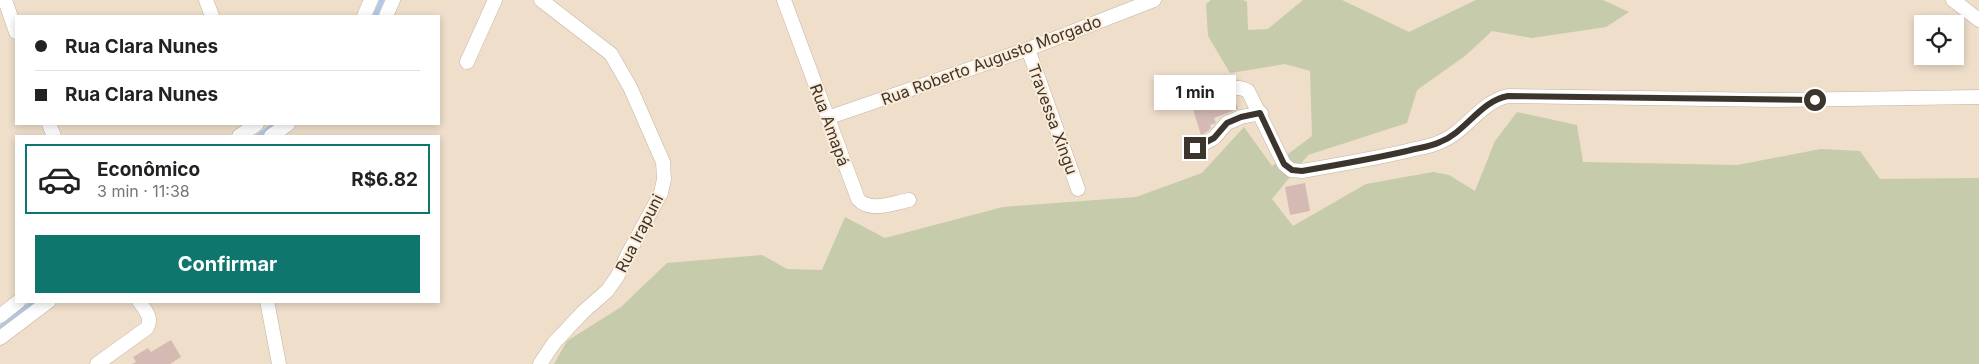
<!DOCTYPE html>
<html lang="pt">
<head>
<meta charset="utf-8">
<style>
  :root { --surface:#fff; --page:#f6f6f6; --text:#222; --muted:#767676; --line:#e0e0e0; --accent:#0f766e }
  body { margin:0; font-family:Inter,sans-serif; background:var(--page); color:var(--text); height:100vh; display:flex; flex-direction:column; font-size:19px; white-space:nowrap }
  * { box-sizing:border-box; margin:0 }
  p { font-size:16px; color:var(--muted) }
  .icon { flex:none; width:28px; height:28px; fill:none; stroke:currentColor; stroke-width:2; stroke-linecap:round; stroke-linejoin:round }
  .map { position:relative; flex:1; overflow:hidden }
  .details { position:absolute; left:15px; top:135px; width:425px; height:168px; display:flex; flex-direction:column; background:var(--surface); border-radius:0px; box-shadow:0 2px 8px #0003 }
  .details>* { flex:none }
  .banner { position:absolute; left:15px; top:15px; width:425px; height:110px; border-radius:0px; box-shadow:0 2px 8px #0003; display:grid; align-content:center; height:110px; padding:0 20px; background:var(--surface) }
  .buttons { position:absolute; left:1914px; top:15px; display:grid; gap:10px }
  .buttons a { display:grid; place-items:center; width:50px; height:50px; border-radius:0px; background:var(--surface); box-shadow:0 2px 8px #0003; font-size:25px }
  .end { position:absolute; width:22px; height:22px; margin:-11px; border:6px solid #3c352d; background:#fff; box-shadow:0 0 0 2px #fff }
  .from { border-radius:50% }
  .bubble { position:absolute; height:35px; border-radius:0px; background:var(--surface); box-shadow:0 2px 8px #0003; font-size:16px; font-weight:700; line-height:35px; text-align:center }
  .banner b { display:flex; align-items:center; gap:18px; height:48px; font-size:19px }
  .banner b+b { border-top:1px solid var(--line) }
  .banner i { width:12px; height:12px; background:var(--text) }
  ul { padding:9px 0 0; list-style:none }
  li { display:flex; align-items:center; gap:15px; height:70px; margin:0 10px 8px; padding:0 10px; border:2px solid var(--line); border-radius:0px }
  li div { flex:1 }
  li b { display:block; font-size:19px }
  li em { font-style:normal; font-weight:700 }
  li.on { border-color:var(--accent) }
  li>.icon { width:45px; height:45px; stroke-width:1.5 }
  .cta { display:flex; gap:10px; margin-top:auto; padding:10px 20px }
  .cta a { flex:1; height:58px; border-radius:0px; background:var(--accent); color:#fff; font-size:20px; font-weight:700; line-height:58px; text-align:center }
  .map>svg:first-child { display:block }
</style>
</head>
<body>
<div class="map">
<svg width="1979" height="364" viewBox="0 0 1979 364">
  <rect width="100%" height="100%" fill="#eedeca"/>
  <!-- green -->
  <polygon fill="#c5cbab" points="1211,0 1243,0 1247,2 1248,30 1268,29 1303,0 1342,0 1409,32 1476,0 1603,0 1629,12 1606,27 1532,38 1492,31 1465,56 1417,90 1407,123 1308,155 1272,199 1293,226 1366,184 1433,172 1449,175 1475,191 1495,141 1517,112 1577,125 1583,162 1737,165 1821,149 1860,151 1880,179 1979,178 1979,364 554,364 567,341 621,307 667,263 762,255 787,269 822,270 845,217 885,238 1003,207 1136,197 1202,173 1244,127 1272,166 1312,136 1310,71 1285,64 1230,73 1208,36 1206,4"/>
  <g fill="none" stroke-linecap="round" stroke-linejoin="round">
    <!-- stream -->
    <g stroke="#b0c7ed" stroke-width="4.5">
      <polyline points="375,16 382,0"/>
      <polyline points="258,136 275,124"/>
      <polyline points="0,328 35,301"/>
    </g>
  </g>
  <!-- building -->
  <g fill="#d5bab4">
    <polygon points="1234,97 1238,109 1214,118 1216,123 1210,125 1211,128 1208,131 1201,135 1192,106"/>
    <polygon points="1305,183 1310,211 1290,215 1285,187"/>
    <polygon points="171,340 181,357 170,364 132,364 136,362 133,357 148,348 151,352"/>
  </g>
  <g fill="none" stroke-linecap="round" stroke-linejoin="round">
    <!-- minor casing -->
    <g stroke="#c3b3a0" stroke-width="15">
      <g id="minor">
        <polyline points="5,0 16,32"/>
        <polyline points="206,0 212,16"/>
        <path d="M784,0L858,199C870,213 893,203 909,200"/>
        <polyline points="1953,0 1979,20"/>
        <polyline points="364,16 371,0"/>
        <polyline points="386,16 393,0"/>
        <polyline points="1028,49 1078,189"/>
        <polyline points="467,62 495,0"/>
        <path d="M1207,93C1220,90 1236,84 1248,91L1284,164L1291,170L1302,171C1337,165 1372,159 1407,151C1417,148 1430,147 1440,142C1466,132 1480,102 1508,96L1776,100L1979,97"/>
        <polyline points="827,118 1028,49 1154,0"/>
        <polyline points="49,124 54,136"/>
        <polyline points="239,136 257,124"/>
        <polyline points="271,136 288,124"/>
        <polyline points="1195,148 1214,138 1227,123 1241,117 1261,113"/>
        <polyline points="267,301 279,364"/>
        <polyline points="0,316 19,301"/>
        <polyline points="0,338 49,301"/>
        <path d="M97,364L147,328C153,318 145,310 139,301"/>
        <polyline points="540,364 554,343 583,312 607,291 617,277 628,254 661,193 664,179 663,162 630,87 611,54 541,0"/>
      </g>
    </g>
    <!-- minor -->
    <use href="#minor" stroke="#fff" stroke-width="14"/>
  </g>
  <g fill="none" stroke-linecap="round" stroke-linejoin="round">
    <!-- route -->
    <path stroke="#3c352d" stroke-width="6" d="M1195,148L1214,138L1227,123L1241,117L1260,113L1284,164L1292,170L1302,171C1337,165 1372,159 1407,151C1417,148 1430,147 1440,142C1466,132 1480,101 1508,96L1815,100"/>
  </g>
  <g text-anchor="middle" stroke-width="4" stroke-linejoin="round" paint-order="stroke">
    <!-- street labels -->
    <g font-size="16" fill="#3c352d" stroke="#fbebd7">
      <text transform="translate(991 60) rotate(-20)" y="6">Rua Roberto Augusto Morgado</text>
      <text transform="translate(1053 119) rotate(70)" y="6">Travessa Xingu</text>
      <text transform="translate(830 125) rotate(70)" y="6">Rua Amapá</text>
      <text transform="translate(639 233) rotate(-63)" y="6">Rua Irapuni</text>
    </g>
  </g>
</svg>
<div class="buttons">
<a><svg class="icon" aria-label="locate" viewBox="0 0 24 24"><circle cx="12" cy="12" r="6"/><path d="M12 2v4M12 18v4M2 12h4M18 12h4"/></svg></a>
</div>
<i class="end from" style="left:1815px;top:100px"></i>
<i class="end" style="left:1195px;top:148px"></i>
<div class="bubble" style="left:1154px;top:75px;width:82px">1 min</div>
<div class="banner">
<b><i class="from"></i>Rua Clara Nunes</b>
<b><i></i>Rua Clara Nunes</b>
</div>
<section class="details">
<ul>
<li class="on"><svg class="icon" aria-label="car" viewBox="0 0 24 24"><path d="M5 17H2v-5l4-1 3-4h7l3 4 3 1v5h-3M9 17h6M6 11h13"/><circle cx="7" cy="17" r="2"/><circle cx="17" cy="17" r="2"/></svg><div><b>Econômico</b><p>3 min · 11:38</p></div><em>R$6.82</em></li>
</ul>
<div class="cta"><a>Confirmar</a></div>
</section>
</div>
</body>
</html>
